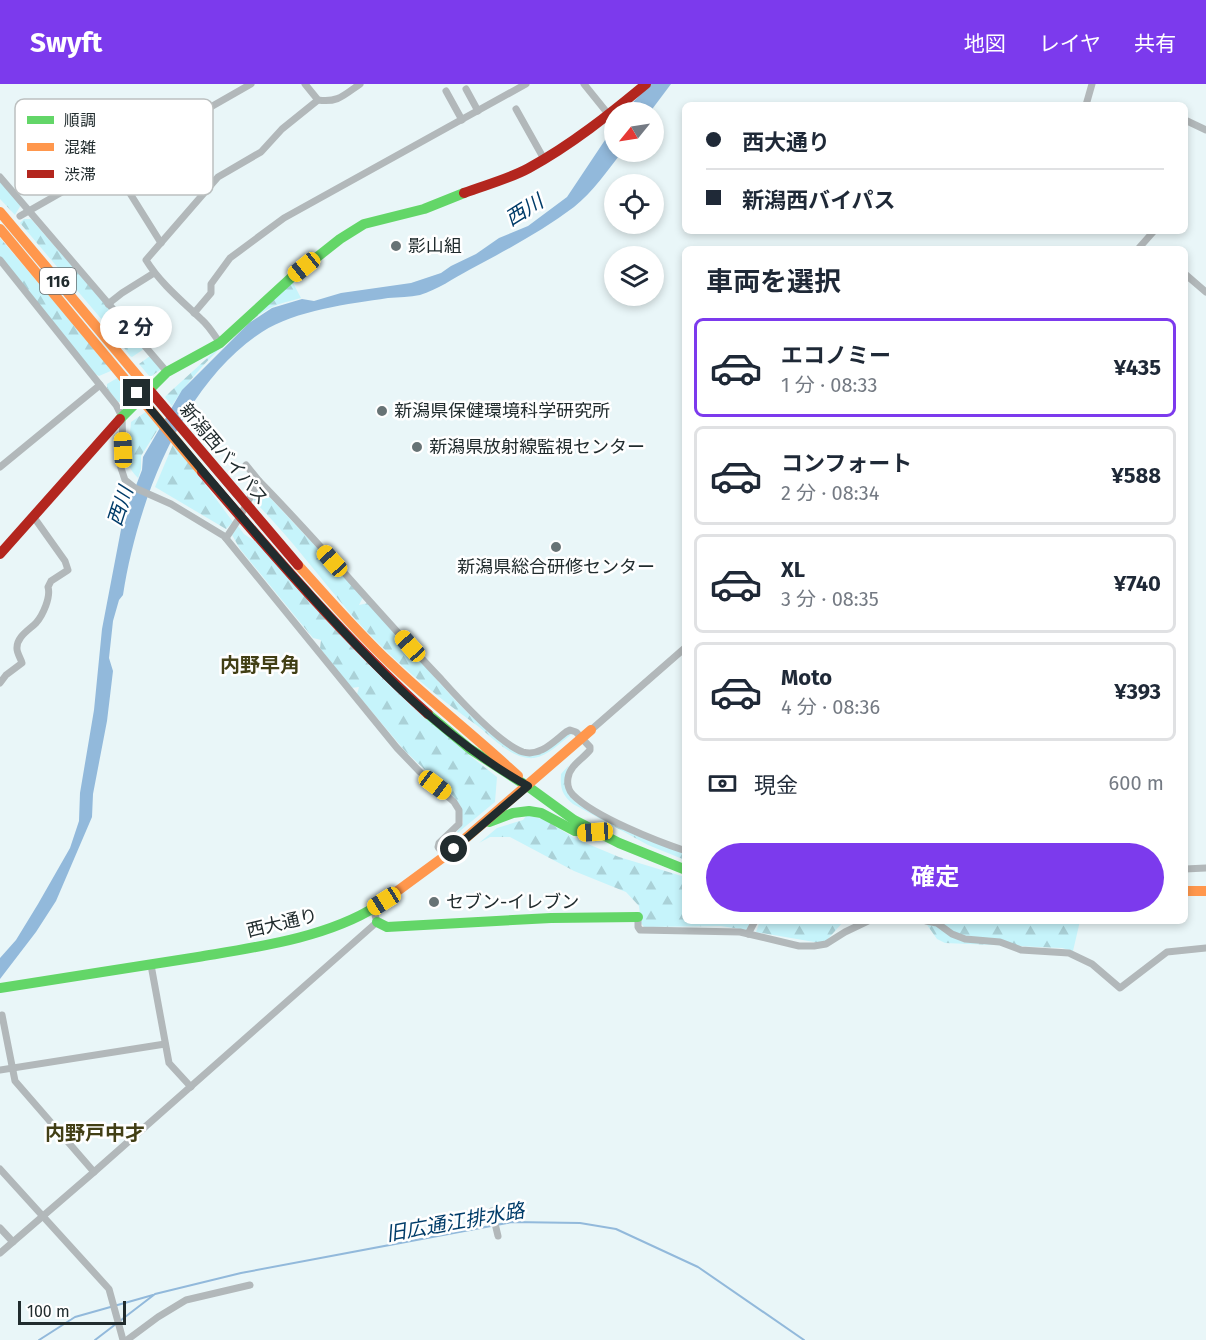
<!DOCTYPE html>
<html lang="ja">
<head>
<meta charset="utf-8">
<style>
  :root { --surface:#fff; --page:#f6f6f7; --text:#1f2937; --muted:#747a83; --line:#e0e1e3; --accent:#7c3aed }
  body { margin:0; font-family:"Fira Sans","Noto Sans JP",sans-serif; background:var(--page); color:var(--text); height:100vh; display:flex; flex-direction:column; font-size:22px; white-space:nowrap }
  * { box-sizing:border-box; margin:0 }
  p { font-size:20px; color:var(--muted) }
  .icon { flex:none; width:33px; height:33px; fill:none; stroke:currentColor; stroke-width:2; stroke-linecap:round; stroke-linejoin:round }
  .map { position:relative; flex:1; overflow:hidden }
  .details { position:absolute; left:682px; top:162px; width:506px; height:678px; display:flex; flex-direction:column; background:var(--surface); border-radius:9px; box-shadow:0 3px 9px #0003 }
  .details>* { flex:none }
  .guide { position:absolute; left:682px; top:18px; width:506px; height:132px; border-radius:9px; box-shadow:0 3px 9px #0003; display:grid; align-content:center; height:132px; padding:0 24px; background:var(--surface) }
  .needle { width:39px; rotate:240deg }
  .fabs { position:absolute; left:604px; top:18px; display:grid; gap:12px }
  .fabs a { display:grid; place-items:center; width:60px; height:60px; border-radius:50%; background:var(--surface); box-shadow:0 3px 9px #0003; font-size:30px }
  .scale { position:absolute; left:18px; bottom:15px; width:108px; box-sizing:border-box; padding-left:6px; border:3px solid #212c2e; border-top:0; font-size:16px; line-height:21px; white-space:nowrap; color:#212c2e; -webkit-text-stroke:4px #fff; paint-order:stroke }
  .end { position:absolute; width:27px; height:27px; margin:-14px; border:8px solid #212c2e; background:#fff; box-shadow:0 0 0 3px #fff }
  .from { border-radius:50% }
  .bubble { position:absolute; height:42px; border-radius:21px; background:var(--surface); box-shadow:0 3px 9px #0003; font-size:20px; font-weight:700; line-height:42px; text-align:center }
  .car { position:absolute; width:18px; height:36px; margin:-18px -9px; border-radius:8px; box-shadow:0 0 4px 2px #0007; background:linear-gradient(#f5c518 24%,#345 0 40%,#f5c518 0 76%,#345 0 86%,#f5c518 0) }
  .guide b { display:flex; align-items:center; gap:21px; height:57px; font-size:22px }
  .guide b+b { border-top:2px solid var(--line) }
  .guide i { width:15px; height:15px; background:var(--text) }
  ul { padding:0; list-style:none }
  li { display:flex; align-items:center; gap:18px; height:99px; margin:0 12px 9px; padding:0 12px; border:3px solid var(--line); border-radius:9px }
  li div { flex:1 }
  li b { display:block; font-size:22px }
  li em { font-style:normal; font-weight:700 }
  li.selected { border-color:var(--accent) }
  li>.icon { width:54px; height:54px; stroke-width:1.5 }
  h2 { padding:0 24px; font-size:27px; line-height:72px }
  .pay { display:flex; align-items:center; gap:15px; height:66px; padding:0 24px; font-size:22px }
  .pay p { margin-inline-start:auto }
  .cta { display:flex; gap:12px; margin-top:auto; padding:12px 24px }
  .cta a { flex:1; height:69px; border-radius:36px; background:var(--accent); color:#fff; font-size:24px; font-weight:700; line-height:69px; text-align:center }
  header { display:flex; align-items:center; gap:36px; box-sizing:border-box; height:84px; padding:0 30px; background:var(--accent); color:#fff }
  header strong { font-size:28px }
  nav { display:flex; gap:33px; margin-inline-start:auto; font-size:21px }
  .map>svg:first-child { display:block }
</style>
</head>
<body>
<header>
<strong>Swyft</strong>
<nav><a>地図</a><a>レイヤ</a><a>共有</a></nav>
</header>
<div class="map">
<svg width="1206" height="1256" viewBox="0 0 1206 1256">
  <defs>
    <pattern id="forest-firs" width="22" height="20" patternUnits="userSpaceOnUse" patternTransform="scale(1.5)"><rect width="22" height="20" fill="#c6f4fb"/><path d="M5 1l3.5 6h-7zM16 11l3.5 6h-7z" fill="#aad1d7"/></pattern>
  </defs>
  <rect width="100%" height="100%" fill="#e9f6f8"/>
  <!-- forest -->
  <g fill="url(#forest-firs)">
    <polygon points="0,96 21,121 15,131 0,115"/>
    <polygon points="24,135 31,135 144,265 132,273 130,272 114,250 20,139"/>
    <polygon points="0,154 113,286 99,292 95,290 0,173"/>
    <path d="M292,197L301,214C291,217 279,219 270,224C240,241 189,292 172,322L165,313L171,307Z"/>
    <polygon points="150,272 160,283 160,286 150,293 139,280"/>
    <polygon points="119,293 132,308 122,318 118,318 107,304 107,300"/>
    <path d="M147,327L160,342L141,372V385L138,394C118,374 130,362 131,338Z"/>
    <polygon points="174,358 233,438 226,445 155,403"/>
    <path d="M261,404L363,513L359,521L368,519L402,558L401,566L409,565L455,616L472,633L528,672L570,648L572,650C561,658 548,672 534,674C513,676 494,655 479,643C432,609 387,572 349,528C317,490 288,451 253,416Z"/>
    <polygon points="238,442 244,450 259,460 469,671 497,693 495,718 455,751 463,739 460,721 453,712 405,667 357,610 359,603 351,604 320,564 321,556 313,554 240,465 232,451"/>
    <path d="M569,681C563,692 563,706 572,715C582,724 597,730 609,736C634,748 659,760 685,770V776L648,761L573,720C562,711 560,704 561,690Z"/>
    <polygon points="527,731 545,736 576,755 619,773 685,793 686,837 753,837 747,846 721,842 644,843 641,839 639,822 626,808 574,787 510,753 490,753 479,759 497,744 523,736"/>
    <polygon points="760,837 844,837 826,857 820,859 756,848"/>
    <polygon points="927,837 1080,837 1073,867 1062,864 945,859 937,855 925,838"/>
  </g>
  <!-- water -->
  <g fill="#92b9db">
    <polygon points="650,0 671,0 650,28 624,28"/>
    <path d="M615,41V68H622C607,87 593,108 574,123C542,147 505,167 469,186C454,194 437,206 420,211C410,213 399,213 388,214C349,220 296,226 262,248C181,301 137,420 123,511L119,516L113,537L109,574L113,587L107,637L93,710L92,733L56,817L36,848L0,895V874L16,856L38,820L70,764L79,737L80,709L94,626L102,545L123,435L142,386L143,373L182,306L249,239L272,224L302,215L314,217L341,209L411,199L441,189L451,182L476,170L499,154L528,142L567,113Z"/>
  </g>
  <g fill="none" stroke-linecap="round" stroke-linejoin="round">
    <!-- stream -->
    <g stroke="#92b9db" stroke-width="2">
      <polyline points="39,1256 75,1233 153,1211"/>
      <polyline points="95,1256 155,1210 241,1189 512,1138 580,1139 616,1145 698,1183 804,1256"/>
    </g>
    <!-- street -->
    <g stroke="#b2b8ba" stroke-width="7">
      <path d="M305,0L318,16C338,19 344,11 360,0"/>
      <polyline points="584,0 609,31"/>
      <polyline points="466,5 478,27"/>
      <polyline points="446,7 462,36"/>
      <polyline points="1086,21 1092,0"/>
      <polyline points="516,25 544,75"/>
      <polyline points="1185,36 1206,46"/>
      <polyline points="111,79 161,159"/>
      <polyline points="0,93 167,288"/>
      <polyline points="20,132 251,0"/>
      <polyline points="1138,165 1154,147"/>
      <polyline points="0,176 116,321 122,333 123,366 120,381 125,396 135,404 171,420 224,452 397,664 420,688 454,718 459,726 459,740 439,759 438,763 445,772"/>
      <polyline points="1185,190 1206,208"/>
      <polyline points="108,220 122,209 154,189"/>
      <polyline points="194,229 211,209 211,200 230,174 284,134 526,0"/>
      <path d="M220,259C214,251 209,242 202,236C182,217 160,199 146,176L218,93L261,68L282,45L318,16"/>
      <polyline points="246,381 259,397"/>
      <polyline points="0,383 100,301"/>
      <path d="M226,454L238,436L259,397C322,461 379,530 441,595C458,614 500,660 523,668C540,673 553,658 566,648L570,646L576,648L590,663V666C583,675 570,681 568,694C567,700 569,707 573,711C595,733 656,757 686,767"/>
      <path d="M0,599L6,591L22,579C21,575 17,569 17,565C16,553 29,546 36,539C43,531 51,513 48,503L51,497L68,486L65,477L33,432"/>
      <polyline points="591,646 686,563"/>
      <polyline points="1185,785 1206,784"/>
      <polyline points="638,833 638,843 640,846 740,848 799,862 814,862 826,860 845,848 868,837"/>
      <polyline points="926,837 937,839 952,850 965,855 1000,858 1021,866 1069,869 1092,880 1120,904 1167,868 1206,864"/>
      <polyline points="748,850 755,837"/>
      <polyline points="151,881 169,979 191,1003"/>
      <polyline points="2,931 15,997 94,1088"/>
      <polyline points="0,986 165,960"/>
      <polyline points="0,1085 109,1205 123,1256"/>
      <polyline points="492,1127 498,1152"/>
      <polyline points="0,1144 13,1158"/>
      <polyline points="0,1169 94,1088 377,838 373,824"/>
      <polyline points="127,1256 158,1233 186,1216 250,1201"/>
    </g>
    <!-- fast -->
    <g stroke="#63d668" stroke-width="10">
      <polyline points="120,335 167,288 220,259 292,193 340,155 364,140 424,125 464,109"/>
      <polyline points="428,630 470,665 530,704 574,736 619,759 686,786"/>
      <polyline points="489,738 513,729 529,727 541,729 575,747 595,748"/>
      <polyline points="377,838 387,843 551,834 638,833"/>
      <path d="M0,904C66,894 132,883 198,873C257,863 326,854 377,822"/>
    </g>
    <!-- slow -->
    <g stroke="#ff974d" stroke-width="10">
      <polyline points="0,128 151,308"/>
      <polyline points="0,145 202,388"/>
      <path d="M298,481C328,514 357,548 390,579C431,618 476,653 518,692"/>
      <polyline points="1185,807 1206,807"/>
      <polyline points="377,822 445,772 591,646"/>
    </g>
    <!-- jam -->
    <g stroke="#b3261e" stroke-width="10">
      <path d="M464,109C485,101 509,95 529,84C571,61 610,30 646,0"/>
      <polyline points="151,308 298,481"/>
      <path d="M202,388C274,472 346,556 428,630"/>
      <polyline points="0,470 120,335"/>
    </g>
  </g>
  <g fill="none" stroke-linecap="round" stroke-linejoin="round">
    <!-- route -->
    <path stroke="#212c2e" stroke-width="8" d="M137,309C192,374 246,440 303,503C369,577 440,653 528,702L454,765"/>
  </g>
  <!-- markers -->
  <g fill="#677375" stroke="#fff" stroke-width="2">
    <circle cx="396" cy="162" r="6"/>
    <circle cx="382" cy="327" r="6"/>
    <circle cx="417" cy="363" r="6"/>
    <circle cx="556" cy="463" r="6"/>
    <circle cx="434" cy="818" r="6"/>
  </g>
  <g text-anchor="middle" stroke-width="5" stroke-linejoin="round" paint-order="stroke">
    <!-- shield labels -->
    <rect fill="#fff" stroke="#646b6d" stroke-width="1.5" x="40" y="184" width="36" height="26" rx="4.5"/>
    <g font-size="16" font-weight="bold" fill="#212c2e">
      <text x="58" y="203">116</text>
    </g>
    <!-- poi labels -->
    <g font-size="18" fill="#212c2e" stroke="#fff" text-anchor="start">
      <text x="408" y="168">影山組</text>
      <text x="394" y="333">新潟県保健環境科学研究所</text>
      <text x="429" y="369">新潟県放射線監視センター</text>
      <text x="556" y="489" text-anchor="middle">新潟県総合研修センター</text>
      <text x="446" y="824">セブン-イレブン</text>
    </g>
    <!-- street labels -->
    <g font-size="18" fill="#212c2e" stroke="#fff">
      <text transform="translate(224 370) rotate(50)" y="6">新潟西バイパス</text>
      <text transform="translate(282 839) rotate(-13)" y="6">西大通り</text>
    </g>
    <!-- water labels -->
    <g font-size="20" font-style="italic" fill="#003c69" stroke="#fff">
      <text transform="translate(524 126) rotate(-32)" y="7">西川</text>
      <text transform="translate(120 422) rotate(-72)" y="7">西川</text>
      <text transform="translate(455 1138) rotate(-10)" y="7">旧広通江排水路</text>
    </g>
    <!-- neighbourhood labels -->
    <g font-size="20" font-weight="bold" fill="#423f15" stroke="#fff">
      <text x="260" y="588">内野早角</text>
      <text x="95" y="1056">内野戸中才</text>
    </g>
  </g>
  <!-- legend -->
  <rect x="15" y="15" width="198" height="96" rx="9" fill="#fff" stroke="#bcc0c0" stroke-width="1.5"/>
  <rect x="27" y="32" width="27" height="8" fill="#63d668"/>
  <rect x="27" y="59" width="27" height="8" fill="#ff974d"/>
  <rect x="27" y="86" width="27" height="8" fill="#b3261e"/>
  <g font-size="16" fill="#212c2e">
    <text x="64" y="42">順調</text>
    <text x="64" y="69">混雑</text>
    <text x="64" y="96">渋滞</text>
  </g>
</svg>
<div class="fabs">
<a><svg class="needle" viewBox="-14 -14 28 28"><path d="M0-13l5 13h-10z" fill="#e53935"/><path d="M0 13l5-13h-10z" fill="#747a83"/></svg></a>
<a><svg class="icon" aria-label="locate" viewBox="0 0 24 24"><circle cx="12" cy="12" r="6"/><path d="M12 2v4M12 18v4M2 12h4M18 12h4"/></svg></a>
<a><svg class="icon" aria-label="layers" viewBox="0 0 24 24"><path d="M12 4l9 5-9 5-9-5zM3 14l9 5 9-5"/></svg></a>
</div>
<div class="scale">100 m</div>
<i class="end from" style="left:454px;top:765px"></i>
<i class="end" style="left:137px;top:309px"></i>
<div class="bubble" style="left:100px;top:222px;width:72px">2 分</div>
<i class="car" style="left:304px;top:183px;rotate:231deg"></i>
<i class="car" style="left:123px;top:366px;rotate:358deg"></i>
<i class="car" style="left:332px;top:477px;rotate:318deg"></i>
<i class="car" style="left:410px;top:562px;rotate:318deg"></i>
<i class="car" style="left:435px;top:701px;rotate:127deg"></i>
<i class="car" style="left:595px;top:748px;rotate:266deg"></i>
<i class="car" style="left:384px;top:817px;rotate:238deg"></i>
<div class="guide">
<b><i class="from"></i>西大通り</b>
<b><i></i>新潟西バイパス</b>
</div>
<section class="details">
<h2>車両を選択</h2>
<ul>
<li class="selected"><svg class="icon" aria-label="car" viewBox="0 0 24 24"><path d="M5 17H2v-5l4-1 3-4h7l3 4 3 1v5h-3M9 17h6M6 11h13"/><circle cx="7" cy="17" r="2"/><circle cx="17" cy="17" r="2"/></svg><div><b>エコノミー</b><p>1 分 · 08:33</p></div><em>¥435</em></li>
<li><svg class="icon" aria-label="car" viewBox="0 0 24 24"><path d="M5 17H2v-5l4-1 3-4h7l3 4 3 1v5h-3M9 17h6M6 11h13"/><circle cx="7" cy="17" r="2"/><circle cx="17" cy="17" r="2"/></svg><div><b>コンフォート</b><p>2 分 · 08:34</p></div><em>¥588</em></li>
<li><svg class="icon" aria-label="car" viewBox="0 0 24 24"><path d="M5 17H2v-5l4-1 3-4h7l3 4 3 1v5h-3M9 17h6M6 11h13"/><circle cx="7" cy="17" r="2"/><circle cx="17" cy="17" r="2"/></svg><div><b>XL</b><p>3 分 · 08:35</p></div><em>¥740</em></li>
<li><svg class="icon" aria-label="car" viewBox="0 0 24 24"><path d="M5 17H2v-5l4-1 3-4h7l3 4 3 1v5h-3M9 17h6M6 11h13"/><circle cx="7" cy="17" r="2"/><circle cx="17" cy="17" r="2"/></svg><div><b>Moto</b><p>4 分 · 08:36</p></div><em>¥393</em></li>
</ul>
<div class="pay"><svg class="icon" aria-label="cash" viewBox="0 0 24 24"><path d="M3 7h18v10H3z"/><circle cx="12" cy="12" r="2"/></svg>現金<p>600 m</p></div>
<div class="cta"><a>確定</a></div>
</section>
</div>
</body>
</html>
